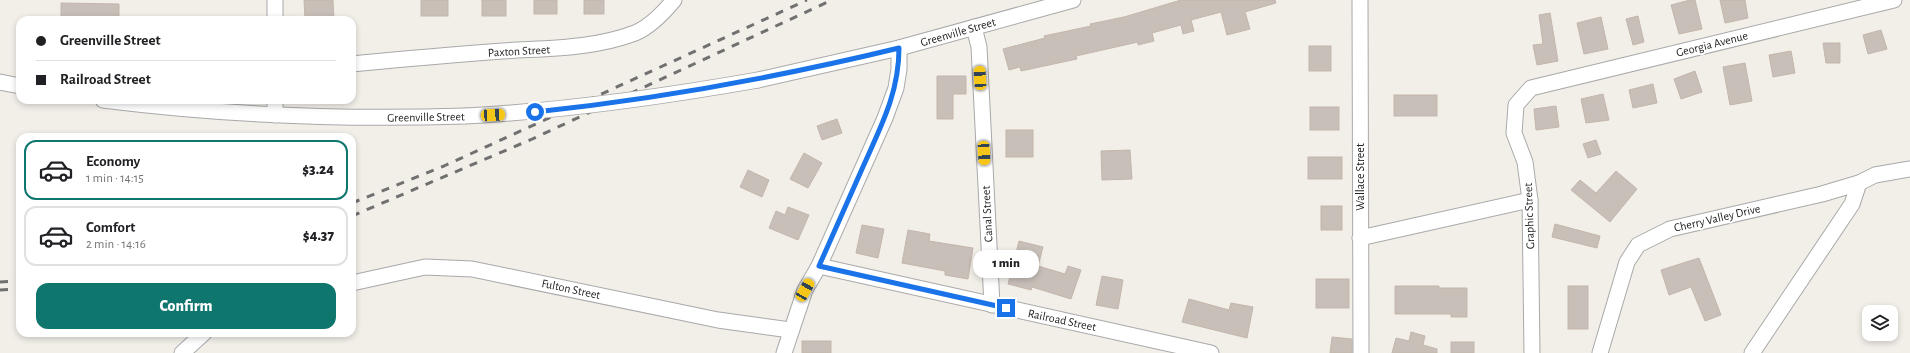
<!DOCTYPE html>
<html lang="en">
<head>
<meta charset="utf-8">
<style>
  :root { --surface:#fff; --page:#f2f2f2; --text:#202124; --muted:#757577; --line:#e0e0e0; --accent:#0f766e }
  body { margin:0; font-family:"Alegreya Sans",sans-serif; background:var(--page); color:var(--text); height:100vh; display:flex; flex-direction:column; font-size:15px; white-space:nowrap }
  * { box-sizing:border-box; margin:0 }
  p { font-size:13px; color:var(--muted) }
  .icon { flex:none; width:22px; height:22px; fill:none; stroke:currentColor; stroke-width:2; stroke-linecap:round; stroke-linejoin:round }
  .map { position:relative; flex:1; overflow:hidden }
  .sheet { position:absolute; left:16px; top:133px; width:340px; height:204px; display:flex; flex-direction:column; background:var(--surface); border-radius:12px; box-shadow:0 2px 6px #0003 }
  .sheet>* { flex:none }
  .guide { position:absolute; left:16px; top:16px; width:340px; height:88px; border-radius:12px; box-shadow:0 2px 6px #0003; display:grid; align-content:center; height:88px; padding:0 20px; background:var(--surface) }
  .tools { position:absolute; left:1862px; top:305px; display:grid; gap:8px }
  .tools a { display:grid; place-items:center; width:36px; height:36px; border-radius:8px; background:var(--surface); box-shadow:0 2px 6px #0003; font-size:20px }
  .end { position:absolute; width:18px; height:18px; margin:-9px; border:5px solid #1a73e8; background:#fff; box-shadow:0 0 0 2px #fff }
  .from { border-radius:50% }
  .bubble { position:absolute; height:28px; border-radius:12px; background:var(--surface); box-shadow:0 2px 6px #0003; font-size:13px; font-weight:800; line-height:28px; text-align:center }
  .car { position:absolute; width:12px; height:24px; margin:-12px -6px; border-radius:5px; box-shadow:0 0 3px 1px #0007; background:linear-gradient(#f5c518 24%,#345 0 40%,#f5c518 0 76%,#345 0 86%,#f5c518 0) }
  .guide b { display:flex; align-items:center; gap:14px; height:38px; font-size:15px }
  .guide b+b { border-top:1px solid var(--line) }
  .guide i { width:10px; height:10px; background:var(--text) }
  ul { padding:7px 0 0; list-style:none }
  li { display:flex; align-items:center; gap:12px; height:60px; margin:0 8px 6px; padding:0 12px; border:2px solid var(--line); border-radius:12px }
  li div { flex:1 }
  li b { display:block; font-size:15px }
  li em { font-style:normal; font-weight:800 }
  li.active { border-color:var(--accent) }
  li>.icon { width:36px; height:36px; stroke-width:1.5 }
  .cta { display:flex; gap:8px; margin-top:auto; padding:8px 20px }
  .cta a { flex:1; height:46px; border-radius:12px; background:var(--accent); color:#fff; font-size:16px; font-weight:800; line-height:46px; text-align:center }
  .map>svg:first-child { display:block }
</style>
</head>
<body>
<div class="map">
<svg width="1910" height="353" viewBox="0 0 1910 353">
  <rect width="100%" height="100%" fill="#f2efe9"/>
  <!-- building -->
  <g fill="#c7bfb8" stroke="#c4b6ab">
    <polygon points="304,0 333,0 334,20 305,20"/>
    <rect x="421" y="0" width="27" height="16"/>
    <rect x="482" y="0" width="24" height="16"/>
    <rect x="534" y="0" width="23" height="14"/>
    <rect x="584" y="0" width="20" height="14"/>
    <polygon points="1181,0 1275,0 1276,3 1245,12 1250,29 1227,35 1221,12 1191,20 1194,31 1183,34 1181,25 1152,33 1154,41 1138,45 1138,42 1076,56 1077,59 1021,71 1020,67 1009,70 1003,49 1045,38 1044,36 1091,26 1090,24 1124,17"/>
    <polygon points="1690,0 1695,0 1702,29 1679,34 1671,5"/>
    <polygon points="1720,0 1745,0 1748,18 1725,23"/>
    <polygon points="61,3 119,4 119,20 61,20"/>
    <polygon points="1550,13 1558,61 1537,65 1533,45 1543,44 1539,15"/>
    <polygon points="1638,16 1644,42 1633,45 1626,19"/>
    <polygon points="1601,17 1608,49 1584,54 1577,23"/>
    <polygon points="1881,30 1887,49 1868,54 1863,35"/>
    <polygon points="1823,43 1840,43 1840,63 1826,63"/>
    <rect x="1309" y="46" width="22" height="25"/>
    <polygon points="1791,51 1795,73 1773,77 1769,55"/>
    <polygon points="1745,63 1752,101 1730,105 1723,67"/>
    <polygon points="1695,71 1702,92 1681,99 1674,79"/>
    <polygon points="937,76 966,76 966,94 953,94 953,119 937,119"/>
    <polygon points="1653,84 1657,103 1633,108 1629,90"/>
    <polygon points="1603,94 1609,120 1586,123 1581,99"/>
    <rect x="1394" y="95" width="43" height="21"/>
    <polygon points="1556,106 1559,127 1536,130 1534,109"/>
    <rect x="1310" y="107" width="29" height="23"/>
    <polygon points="837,119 842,133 822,140 817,126"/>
    <rect x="1006" y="130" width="27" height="27"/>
    <polygon points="1596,140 1601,154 1588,158 1583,144"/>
    <polygon points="1130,150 1132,179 1102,180 1101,151"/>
    <polygon points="804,153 822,163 808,188 790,179"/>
    <rect x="1308" y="157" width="34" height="22"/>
    <polygon points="748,170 769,180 762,197 740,187"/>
    <polygon points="1616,171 1637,189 1610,222 1571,190 1580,180 1596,193"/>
    <rect x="1321" y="206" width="21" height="24"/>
    <polygon points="788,207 809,215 798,240 769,228 776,211 785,215"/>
    <polygon points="1555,224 1600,236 1597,248 1552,237"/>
    <polygon points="862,225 884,229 878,258 856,253"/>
    <polygon points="908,230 930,234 929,241 973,248 968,279 945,275 945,271 902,263"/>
    <polygon points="1019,241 1043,247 1038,266 1065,274 1068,266 1081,270 1071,299 1032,287 1031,290 1008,284"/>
    <polygon points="1699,258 1721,315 1705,321 1691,287 1669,295 1661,270"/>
    <polygon points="1102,276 1123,280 1118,309 1096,305"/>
    <rect x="1316" y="279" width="33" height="29"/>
    <polygon points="1395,286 1439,286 1439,288 1467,288 1467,317 1451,317 1451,314 1395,314"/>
    <rect x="1568" y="286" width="20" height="43"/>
    <polygon points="1189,299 1229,310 1231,303 1253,307 1247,338 1182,322"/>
    <polygon points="1411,332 1425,336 1423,345 1437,349 1437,353 1392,353 1396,338 1409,341"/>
    <polygon points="1332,337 1352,339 1352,353 1330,353"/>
    <rect x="802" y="341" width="29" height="12"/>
    <rect x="1451" y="342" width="23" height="11"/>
  </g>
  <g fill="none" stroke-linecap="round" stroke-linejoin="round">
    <!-- minor casing -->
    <g stroke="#a9a9a9" stroke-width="17">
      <g id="minor">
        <polyline points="1360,0 1361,353"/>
        <polyline points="275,20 275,0"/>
        <polyline points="974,27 979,47 992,305"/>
        <path d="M352,64C402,59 453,55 503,51C547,48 593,49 635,33C650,27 664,12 674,0"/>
        <polyline points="758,80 899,48 1073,0"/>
        <polyline points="0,82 20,86"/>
        <path d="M103,100C223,115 344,120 465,116"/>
        <polyline points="275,115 275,100"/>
        <polyline points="1360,238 1530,200"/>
        <polyline points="819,266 1211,353"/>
        <polyline points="352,283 425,267 472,269 718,320 790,330"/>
        <polyline points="182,353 204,333"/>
        <polyline points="784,353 805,290 819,266 885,118 896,88 899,69 899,48"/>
        <polyline points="1532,353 1530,200 1525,162 1514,133 1516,105 1531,88 1894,0"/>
        <polyline points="1600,353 1627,262 1638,245 1670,229 1822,194 1859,183 1875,175 1910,169"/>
        <polyline points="1752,353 1852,204 1859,183"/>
      </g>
    </g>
    <!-- minor -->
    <use href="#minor" stroke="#fff" stroke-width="15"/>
    <!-- rail -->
    <g stroke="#707070" stroke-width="3" stroke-dasharray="8 8" stroke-linecap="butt">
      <polyline points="352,203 444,166 807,0"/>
      <polyline points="352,216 530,140 832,0"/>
      <polyline points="0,282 20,281"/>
      <polyline points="0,290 20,289"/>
    </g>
    <!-- minor-bridge casing -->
    <g stroke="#a9a9a9" stroke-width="17" stroke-linecap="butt">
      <path id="minor-bridge" d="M465,116C564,111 661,97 758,80"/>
    </g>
    <!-- minor-bridge -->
    <use href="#minor-bridge" stroke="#fff" stroke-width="15"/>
  </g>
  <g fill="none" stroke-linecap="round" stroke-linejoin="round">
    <!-- route -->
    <path stroke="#1a73e8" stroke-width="5" d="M535,112C658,99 779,77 899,48C899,94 880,128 862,169C848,201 833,234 819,266L1006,308"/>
  </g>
  <g text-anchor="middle" stroke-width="4" stroke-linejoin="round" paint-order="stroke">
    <!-- street labels -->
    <g font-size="12" fill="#222" stroke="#fff">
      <text transform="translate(958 32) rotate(-16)" y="4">Greenville Street</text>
      <text transform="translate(1712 44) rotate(-14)" y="4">Georgia Avenue</text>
      <text transform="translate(519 51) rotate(-3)" y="4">Paxton Street</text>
      <text transform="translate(426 117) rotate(-1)" y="4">Greenville Street</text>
      <text transform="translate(1360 177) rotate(-90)" y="4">Wallace Street</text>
      <text transform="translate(987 214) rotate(-93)" y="4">Canal Street</text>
      <text transform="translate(1529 216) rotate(-92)" y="4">Graphic Street</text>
      <text transform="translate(1717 218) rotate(-13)" y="4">Cherry Valley Drive</text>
      <text transform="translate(571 289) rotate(12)" y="4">Fulton Street</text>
      <text transform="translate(1062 320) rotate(12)" y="4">Railroad Street</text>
    </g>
  </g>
</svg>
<div class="tools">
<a><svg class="icon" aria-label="layers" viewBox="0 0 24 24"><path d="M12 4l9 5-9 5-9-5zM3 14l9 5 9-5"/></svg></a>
</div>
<i class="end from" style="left:535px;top:112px"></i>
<i class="end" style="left:1006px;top:308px"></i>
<div class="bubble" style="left:973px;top:250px;width:66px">1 min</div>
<i class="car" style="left:980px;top:78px;rotate:357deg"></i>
<i class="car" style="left:493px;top:115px;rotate:87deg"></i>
<i class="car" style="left:984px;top:153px;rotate:177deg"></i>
<i class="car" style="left:805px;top:290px;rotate:30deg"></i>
<div class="guide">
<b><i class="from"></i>Greenville Street</b>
<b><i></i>Railroad Street</b>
</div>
<section class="sheet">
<ul>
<li class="active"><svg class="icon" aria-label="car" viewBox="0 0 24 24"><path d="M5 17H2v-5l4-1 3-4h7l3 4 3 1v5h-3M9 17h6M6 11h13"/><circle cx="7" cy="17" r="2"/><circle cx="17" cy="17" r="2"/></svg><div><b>Economy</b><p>1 min · 14:15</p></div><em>$3.24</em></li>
<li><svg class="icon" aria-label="car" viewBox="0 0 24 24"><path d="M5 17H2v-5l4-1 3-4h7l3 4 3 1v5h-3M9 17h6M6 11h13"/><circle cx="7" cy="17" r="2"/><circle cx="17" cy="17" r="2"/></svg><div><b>Comfort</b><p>2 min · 14:16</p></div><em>$4.37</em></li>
</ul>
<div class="cta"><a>Confirm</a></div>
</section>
</div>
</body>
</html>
